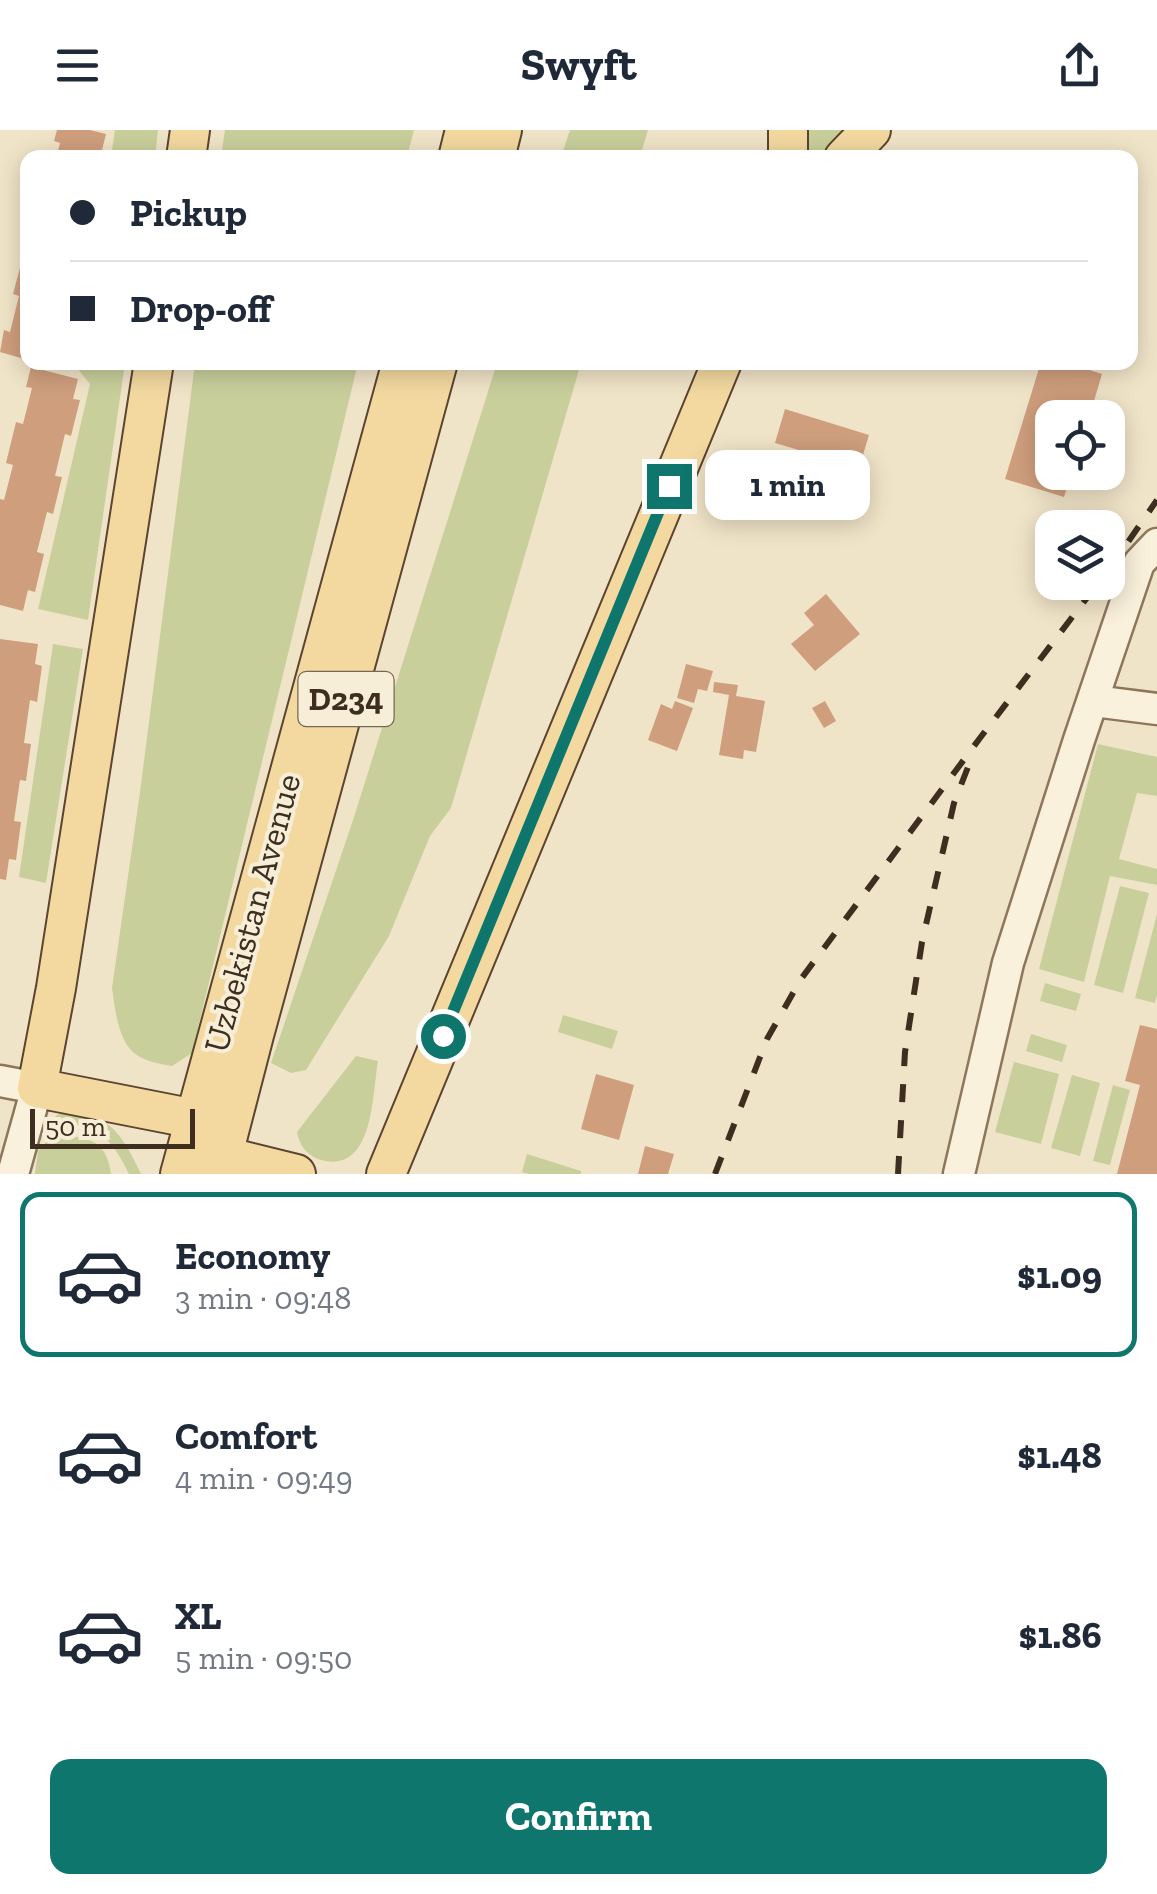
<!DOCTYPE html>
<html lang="en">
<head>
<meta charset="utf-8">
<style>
  :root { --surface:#fff; --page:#f2f2f3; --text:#1f2937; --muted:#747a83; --line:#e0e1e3; --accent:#0f766e }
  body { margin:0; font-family:"Zilla Slab",serif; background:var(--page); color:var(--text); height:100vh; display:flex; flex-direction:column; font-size:38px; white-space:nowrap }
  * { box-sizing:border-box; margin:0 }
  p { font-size:32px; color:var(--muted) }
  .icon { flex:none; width:55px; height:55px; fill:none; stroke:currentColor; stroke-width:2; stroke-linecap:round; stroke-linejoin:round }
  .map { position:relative; height:1044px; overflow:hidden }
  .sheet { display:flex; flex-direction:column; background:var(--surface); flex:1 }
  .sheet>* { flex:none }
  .guide { position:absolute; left:20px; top:20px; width:1118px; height:220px; border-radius:20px; box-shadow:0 5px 25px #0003; display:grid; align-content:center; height:220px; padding:0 50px; background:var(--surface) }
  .fabs { position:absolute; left:1035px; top:270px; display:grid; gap:20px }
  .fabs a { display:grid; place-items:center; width:90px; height:90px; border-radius:20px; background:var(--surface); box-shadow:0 5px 25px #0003; font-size:50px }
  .scale { position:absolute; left:30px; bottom:25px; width:165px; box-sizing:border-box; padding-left:10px; border:5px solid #3d2e20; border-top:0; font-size:28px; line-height:35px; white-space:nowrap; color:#3d2e20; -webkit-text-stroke:8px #f7eed8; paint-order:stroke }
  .end { position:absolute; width:45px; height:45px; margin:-22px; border:12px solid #0f766e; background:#fff; box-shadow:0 0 0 5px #fff }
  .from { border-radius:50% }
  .bubble { position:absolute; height:70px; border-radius:20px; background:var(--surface); box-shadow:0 5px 25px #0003; font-size:32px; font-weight:700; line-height:70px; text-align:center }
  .guide b { display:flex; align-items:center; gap:35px; height:95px; font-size:38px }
  .guide b+b { border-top:2px solid var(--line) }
  .guide i { width:25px; height:25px; background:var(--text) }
  ul { padding:18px 0 0; list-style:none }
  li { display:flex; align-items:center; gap:30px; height:165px; margin:0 20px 15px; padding:0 30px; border:5px solid transparent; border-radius:20px }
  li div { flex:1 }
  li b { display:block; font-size:38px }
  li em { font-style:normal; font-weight:700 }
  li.current { border-color:var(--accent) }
  li>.icon { width:90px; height:90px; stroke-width:1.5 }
  .primary-button { display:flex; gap:20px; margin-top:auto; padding:20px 50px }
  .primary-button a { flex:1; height:115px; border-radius:20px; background:var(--accent); color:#fff; font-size:40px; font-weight:700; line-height:115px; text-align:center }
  header { display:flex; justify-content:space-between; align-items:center; height:130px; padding:0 50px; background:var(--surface); font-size:45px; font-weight:700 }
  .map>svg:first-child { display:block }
</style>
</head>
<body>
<header><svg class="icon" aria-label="menu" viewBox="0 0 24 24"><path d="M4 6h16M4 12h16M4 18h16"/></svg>Swyft<svg class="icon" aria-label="share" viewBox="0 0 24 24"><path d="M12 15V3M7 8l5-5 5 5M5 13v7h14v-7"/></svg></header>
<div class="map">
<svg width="1157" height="1044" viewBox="0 0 1157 1044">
  <rect width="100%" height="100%" fill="#f0e4c8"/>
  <!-- green -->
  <g fill="#c9cf9b">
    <polygon points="115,0 158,0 155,27 111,27"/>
    <polygon points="225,0 414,0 407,27 221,27"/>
    <polygon points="570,0 648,0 640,27 561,27"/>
    <polygon points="804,0 845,0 817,28 805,27"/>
    <polygon points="73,233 125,233 88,490 38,479 90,254"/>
    <path d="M195,233H358L192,923L172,936C160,934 142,931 133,922C117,907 115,877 112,858L140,662Z"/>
    <polygon points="497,233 581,233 451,678 430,706 389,806 306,940 291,943 271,933 354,687"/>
    <polygon points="53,514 83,519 46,753 19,747"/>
    <polygon points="1098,614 1157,627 1157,666 1137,663 1119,729 1157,739 1157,755 1110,746 1084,852 1039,839"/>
    <polygon points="1120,756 1149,763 1123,863 1094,855"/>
    <polygon points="1157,784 1157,865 1155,873 1135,868"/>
    <polygon points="1045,853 1081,864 1076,881 1040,871"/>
    <polygon points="563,885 618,901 612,919 558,902"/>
    <polygon points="1031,904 1067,915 1062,932 1026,921"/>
    <path d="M356,926L378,931C372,965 374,1044 321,1030C307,1026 299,1015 297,1002Z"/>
    <polygon points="1014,932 1059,944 1041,1014 995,1002"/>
    <polygon points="1072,945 1100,953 1080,1026 1051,1018"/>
    <polygon points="1113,955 1130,960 1110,1035 1093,1031"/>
    <path d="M71,980C112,985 125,1010 141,1044H129C108,1001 96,995 49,993L57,985Z"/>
    <path d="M53,1004C85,1008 106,1006 111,1044H35L38,1021Z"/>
    <polygon points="527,1024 581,1041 581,1044 529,1044 522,1042"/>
  </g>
  <!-- building -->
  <g fill="#cf9f7d">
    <polygon points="57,0 90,0 106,4 101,24 110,28 56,28 60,13 54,11"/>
    <polygon points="24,123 28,124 28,230 0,222 4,200 10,202 19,166 13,164"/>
    <polygon points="1041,232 1064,232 1102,244 1089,288 1052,288 1052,342 1072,342 1064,367 1005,349"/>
    <polygon points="31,237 78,249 73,269 80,270 71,306 65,304 55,346 62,347 53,384 47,382 37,422 44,424 35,462 28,460 23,481 0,475 0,369 4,370 13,335 6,333 16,292 23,294 32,258 26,257"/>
    <polygon points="785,279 869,305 859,338 775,313"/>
    <polygon points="826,464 860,504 815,541 791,514 814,495 804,483"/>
    <polygon points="0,509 38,514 35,534 42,536 37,572 30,570 24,613 31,614 26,651 20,650 14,691 21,692 16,730 9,729 6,750 0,749"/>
    <polygon points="686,534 713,541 707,561 698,559 694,573 677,568"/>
    <polygon points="714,552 738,555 736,566 765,571 756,622 744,620 743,629 719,625 729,565 713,562"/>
    <polygon points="675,571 693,578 677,621 648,610 661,574 672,579"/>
    <polygon points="825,571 836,591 824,598 812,578"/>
    <polygon points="1140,895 1157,899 1157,1044 1117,1044 1140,955 1125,951"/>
    <polygon points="596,944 634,955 619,1010 581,999"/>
    <polygon points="645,1016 674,1024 668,1044 638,1044"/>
  </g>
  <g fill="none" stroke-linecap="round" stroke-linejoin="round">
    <!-- minor casing -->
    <g stroke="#8d765c" stroke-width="35">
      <g id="minor">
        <polyline points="1094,571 1157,579"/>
        <polyline points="0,951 37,958 13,1044"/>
        <polyline points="959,1044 1008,833 1079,610 1139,433 1157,414"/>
      </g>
    </g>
    <!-- major casing -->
    <g stroke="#5b4430" stroke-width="42">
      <g id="major">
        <polyline points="788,0 788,28"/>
        <polyline points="186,28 190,0"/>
        <polyline points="458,28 465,0"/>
        <polyline points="495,28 502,0"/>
        <polyline points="844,28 871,0"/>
        <polyline points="154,232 56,858 37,958 195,989"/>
        <polyline points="223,1026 296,1044"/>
        <polyline points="180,1044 402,232"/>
        <polyline points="218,1044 254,905 438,232"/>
        <polyline points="386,1044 722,232"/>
      </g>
    </g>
    <!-- minor -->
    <use href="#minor" stroke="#faf1dc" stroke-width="30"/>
    <!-- major -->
    <use href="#major" stroke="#f3d9a0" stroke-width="38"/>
    <!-- rail -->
    <g stroke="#3d2e20" stroke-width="6" stroke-dasharray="18 18" stroke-linecap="butt">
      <polyline points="1108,441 1157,370"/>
      <polyline points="715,1044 767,909 801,849 980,608 1099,452"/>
      <polyline points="898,1044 905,922 922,812 954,673 968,637"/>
    </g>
  </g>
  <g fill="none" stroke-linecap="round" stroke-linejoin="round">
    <!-- route -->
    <polyline stroke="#0f766e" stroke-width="12" points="443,906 669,356"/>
  </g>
  <g text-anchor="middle" stroke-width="8" stroke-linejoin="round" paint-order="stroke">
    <!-- shield labels -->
    <rect fill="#f7eed8" stroke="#756857" stroke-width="2.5" x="298.5" y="542" width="95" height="54" rx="8"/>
    <g font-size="32" font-weight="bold" fill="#3d2e20">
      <text x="346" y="580">D234</text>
    </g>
    <!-- street labels -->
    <g font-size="35" fill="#3d2e20" stroke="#f7eed8">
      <text transform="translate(252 783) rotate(-75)" y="12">Uzbekistan Avenue</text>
    </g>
  </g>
</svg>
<div class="fabs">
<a><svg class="icon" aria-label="locate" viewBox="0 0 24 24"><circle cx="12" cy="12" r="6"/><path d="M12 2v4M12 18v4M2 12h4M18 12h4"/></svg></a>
<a><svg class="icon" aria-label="layers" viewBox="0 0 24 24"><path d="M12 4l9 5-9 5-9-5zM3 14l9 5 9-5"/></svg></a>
</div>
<div class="scale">50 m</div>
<i class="end from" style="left:443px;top:906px"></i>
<i class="end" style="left:669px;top:356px"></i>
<div class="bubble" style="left:705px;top:320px;width:165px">1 min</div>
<div class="guide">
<b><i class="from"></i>Pickup</b>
<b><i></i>Drop-off</b>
</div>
</div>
<section class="sheet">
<ul>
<li class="current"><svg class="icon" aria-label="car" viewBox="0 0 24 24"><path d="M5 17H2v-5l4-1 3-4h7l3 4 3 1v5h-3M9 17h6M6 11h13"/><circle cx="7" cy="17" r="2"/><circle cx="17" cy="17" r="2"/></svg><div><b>Economy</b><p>3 min · 09:48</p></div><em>$1.09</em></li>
<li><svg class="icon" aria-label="car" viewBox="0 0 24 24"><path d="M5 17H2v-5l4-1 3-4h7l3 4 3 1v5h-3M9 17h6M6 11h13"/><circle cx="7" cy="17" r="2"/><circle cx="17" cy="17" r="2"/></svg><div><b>Comfort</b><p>4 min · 09:49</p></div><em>$1.48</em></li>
<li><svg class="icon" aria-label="car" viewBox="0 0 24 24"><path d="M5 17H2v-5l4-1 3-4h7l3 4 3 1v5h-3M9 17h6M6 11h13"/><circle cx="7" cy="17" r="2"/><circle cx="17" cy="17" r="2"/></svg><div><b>XL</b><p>5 min · 09:50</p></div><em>$1.86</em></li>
</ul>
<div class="primary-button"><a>Confirm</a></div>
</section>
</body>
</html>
